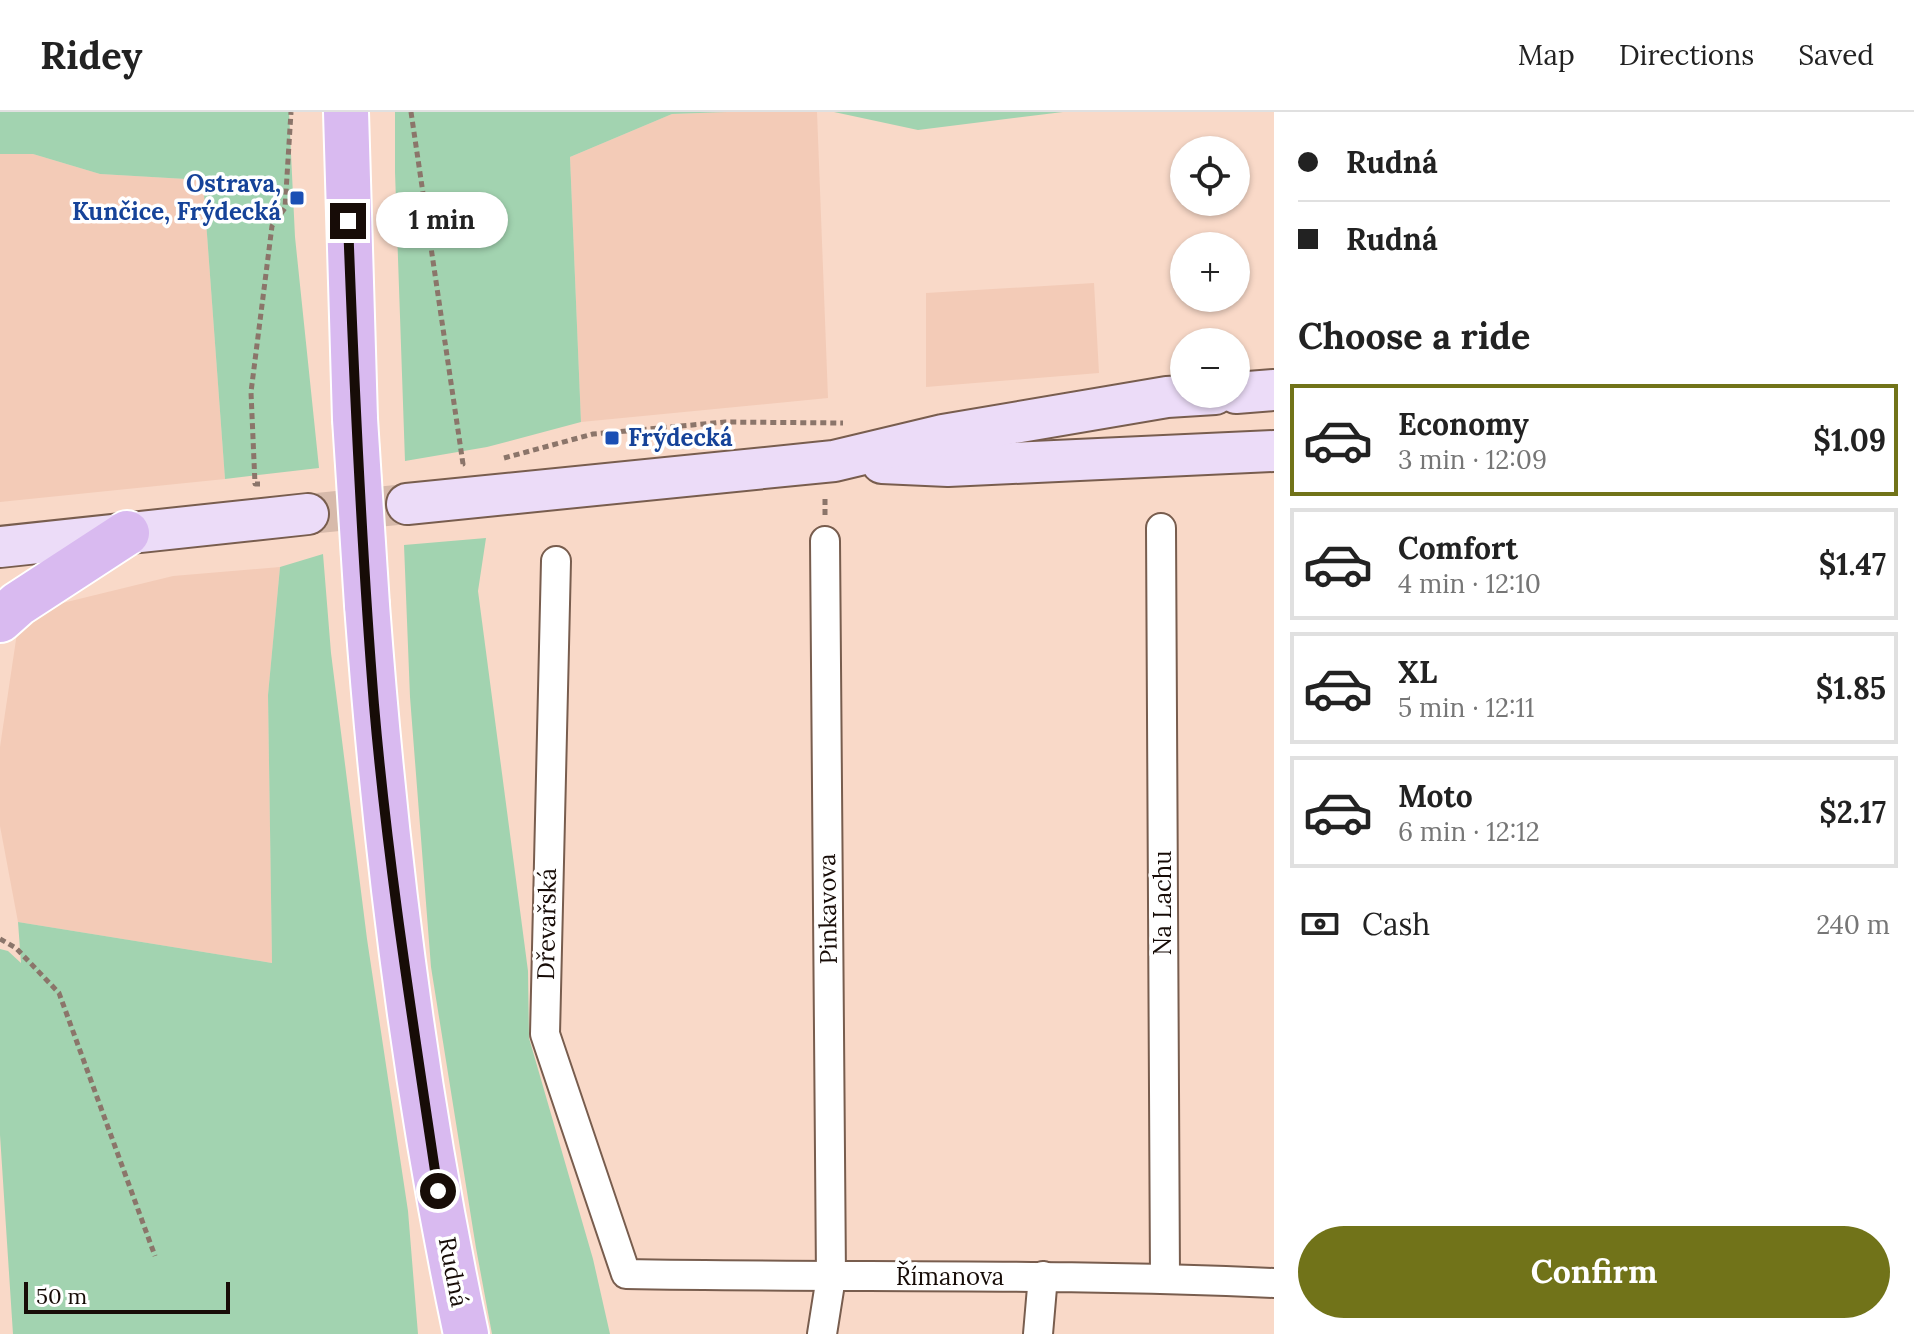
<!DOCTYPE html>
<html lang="en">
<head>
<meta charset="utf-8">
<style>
  :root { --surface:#fff; --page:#f2f2f2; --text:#222; --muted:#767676; --line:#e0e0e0; --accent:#717319 }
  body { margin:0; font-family:Lora,serif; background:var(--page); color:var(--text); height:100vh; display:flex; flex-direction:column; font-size:30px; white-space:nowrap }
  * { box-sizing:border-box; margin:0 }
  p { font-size:26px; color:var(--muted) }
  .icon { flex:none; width:44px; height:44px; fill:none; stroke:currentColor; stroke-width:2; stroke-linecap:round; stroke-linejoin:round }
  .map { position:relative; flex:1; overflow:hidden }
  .panel { display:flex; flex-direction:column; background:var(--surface); width:640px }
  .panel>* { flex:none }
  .guide { display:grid; align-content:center; height:176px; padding:0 24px; background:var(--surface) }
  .tools { position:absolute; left:1170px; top:24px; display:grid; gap:16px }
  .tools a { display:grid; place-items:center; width:80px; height:80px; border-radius:50%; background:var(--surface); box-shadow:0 2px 6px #0004; font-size:40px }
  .scale { position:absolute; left:24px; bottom:20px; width:206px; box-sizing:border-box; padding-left:8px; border:4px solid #170c07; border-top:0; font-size:22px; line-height:28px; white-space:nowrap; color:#170c07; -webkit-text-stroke:6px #fff; paint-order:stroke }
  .end { position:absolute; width:36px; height:36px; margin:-18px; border:10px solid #170c07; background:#fff; box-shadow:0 0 0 4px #fff }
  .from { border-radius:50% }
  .bubble { position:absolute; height:56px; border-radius:28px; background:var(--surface); box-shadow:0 2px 6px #0004; font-size:26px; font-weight:700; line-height:56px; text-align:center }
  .guide b { display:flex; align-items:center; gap:28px; height:76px; font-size:30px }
  .guide b+b { border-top:2px solid var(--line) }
  .guide i { width:20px; height:20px; background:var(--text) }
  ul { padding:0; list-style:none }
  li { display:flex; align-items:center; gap:24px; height:112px; margin:0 16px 12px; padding:0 8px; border:4px solid var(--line); border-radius:0px }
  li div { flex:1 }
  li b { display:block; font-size:30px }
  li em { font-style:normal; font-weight:700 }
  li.selected { border-color:var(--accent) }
  li>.icon { width:72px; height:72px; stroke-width:1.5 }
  h2 { padding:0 24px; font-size:36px; line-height:96px }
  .pay { display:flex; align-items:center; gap:20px; height:88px; padding:0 24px; font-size:30px }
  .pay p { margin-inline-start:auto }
  .primary-button { display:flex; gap:16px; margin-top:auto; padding:16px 24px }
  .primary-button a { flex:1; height:92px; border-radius:48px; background:var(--accent); color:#fff; font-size:32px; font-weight:700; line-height:92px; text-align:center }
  header { display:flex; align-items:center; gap:48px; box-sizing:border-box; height:112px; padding:0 40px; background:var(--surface); border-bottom:2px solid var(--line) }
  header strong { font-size:38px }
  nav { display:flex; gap:44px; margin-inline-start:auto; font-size:28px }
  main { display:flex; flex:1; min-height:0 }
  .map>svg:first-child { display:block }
</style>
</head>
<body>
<header>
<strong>Ridey</strong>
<nav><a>Map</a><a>Directions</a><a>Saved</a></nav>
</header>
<main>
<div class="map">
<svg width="1274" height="1222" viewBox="0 0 1274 1222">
  <rect width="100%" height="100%" fill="#f9d9c8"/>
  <!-- built -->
  <g fill="#f3cbb7">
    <polygon points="727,0 817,0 828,286 581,310 570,45 672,2"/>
    <polygon points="0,42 33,42 100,62 203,68 225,367 0,390"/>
    <polygon points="1094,171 1099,261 926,275 926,181"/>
    <polygon points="280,455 268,583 272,851 18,810 0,714 0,635 17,521 38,497 173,464"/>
  </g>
  <!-- green -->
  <g fill="#a2d3b0">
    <polygon points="0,0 289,0 295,125 319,356 225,367 203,68 100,62 33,42 0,42"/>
    <polygon points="395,0 727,0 672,2 570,45 581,310 487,335 405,349 395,60"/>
    <polygon points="834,0 1063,0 918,18"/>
    <polygon points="486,426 478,479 528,859 529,926 593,1147 610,1222 492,1222 476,1136 431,855 410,585 404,433"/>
    <polygon points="323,442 331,541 367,827 408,1099 418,1222 13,1222 0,1023 0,837 8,839 21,851 18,810 272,851 268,583 280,455"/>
  </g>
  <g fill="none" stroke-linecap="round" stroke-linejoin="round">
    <!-- secondary-tunnel -->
    <polyline stroke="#d7baab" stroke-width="40" stroke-dasharray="40 20" stroke-linecap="butt" points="308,402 407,392"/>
    <!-- street casing -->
    <g stroke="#785d4e" stroke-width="32">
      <g id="street">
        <polyline points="1161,416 1165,1166"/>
        <path d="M556,449L545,922L626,1162C842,1166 1058,1161 1274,1171"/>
        <polyline points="822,1222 831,1165 825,429"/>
        <polyline points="1038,1222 1043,1164"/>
      </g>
    </g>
    <!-- secondary casing -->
    <g stroke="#785d4e" stroke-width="44">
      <g id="secondary">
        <polyline points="1236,281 1274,278"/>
        <polyline points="882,351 948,354 1274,339"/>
        <polyline points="407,392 834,349 943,323 1167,285 1215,282"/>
        <polyline points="0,435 308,402"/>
      </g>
    </g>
    <!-- primary casing -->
    <g stroke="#fff" stroke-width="48">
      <g id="primary">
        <polyline points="346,0 355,307"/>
        <path d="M367,493C385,737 415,983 466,1222"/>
        <polyline points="0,508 18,492 127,421"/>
      </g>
    </g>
    <!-- path -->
    <g stroke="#8b756a" stroke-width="5" stroke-dasharray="6 4" stroke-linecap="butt">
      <polyline points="411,0 463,352 459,352"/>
      <polyline points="504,346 593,322 725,310 843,311"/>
      <polyline points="260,372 255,372 251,280 272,114 285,96 291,0"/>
      <polyline points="825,403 825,384"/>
      <polyline points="0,827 16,836 59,881 155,1144"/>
    </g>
    <!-- street -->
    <use href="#street" stroke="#fff" stroke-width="28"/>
    <!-- secondary -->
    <use href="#secondary" stroke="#ecdcf8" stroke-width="40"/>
    <!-- primary -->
    <use href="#primary" stroke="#d9baf0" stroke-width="44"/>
    <!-- primary-bridge casing -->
    <g stroke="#fff" stroke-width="48" stroke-linecap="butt">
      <polyline id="primary-bridge" points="355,307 367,493"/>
    </g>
    <!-- primary-bridge -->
    <use href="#primary-bridge" stroke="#d9baf0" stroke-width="44"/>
  </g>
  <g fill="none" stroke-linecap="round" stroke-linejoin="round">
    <!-- route -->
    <path stroke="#170c07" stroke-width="10" d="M348,109C354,271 361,432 374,593C388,756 414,917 438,1079"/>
  </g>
  <!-- markers -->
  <g fill="#1a4fb4" stroke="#fff" stroke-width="3">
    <rect x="289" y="78" width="16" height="16" rx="4"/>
    <rect x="604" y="318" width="16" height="16" rx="4"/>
  </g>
  <g text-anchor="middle" stroke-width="7" stroke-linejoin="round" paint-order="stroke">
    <!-- transit labels -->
    <g font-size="24" font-weight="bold" fill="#164399" stroke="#fff" text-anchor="end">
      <text x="281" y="80">Ostrava,<tspan x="281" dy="28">Kunčice, Frýdecká</tspan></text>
      <text x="628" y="334" text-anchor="start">Frýdecká</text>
    </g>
    <!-- street labels -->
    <g font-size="24" fill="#170c07" stroke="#fff">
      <text transform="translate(1163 791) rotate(-90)" y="8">Na Lachu</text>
      <text transform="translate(828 797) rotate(-91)" y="8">Pinkavova</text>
      <text transform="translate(547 812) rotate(-89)" y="8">Dřevařská</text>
      <text transform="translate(453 1160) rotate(79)" y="8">Rudná</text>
      <text x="950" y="1173">Římanova</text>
    </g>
  </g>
</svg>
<div class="tools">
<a><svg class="icon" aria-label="locate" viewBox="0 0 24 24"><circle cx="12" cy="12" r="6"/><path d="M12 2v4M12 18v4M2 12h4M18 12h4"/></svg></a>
<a>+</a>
<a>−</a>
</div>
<div class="scale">50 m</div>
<i class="end from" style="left:438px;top:1079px"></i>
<i class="end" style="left:348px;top:109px"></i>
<div class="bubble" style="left:376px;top:80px;width:132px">1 min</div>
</div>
<section class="panel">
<div class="guide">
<b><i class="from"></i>Rudná</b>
<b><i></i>Rudná</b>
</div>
<h2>Choose a ride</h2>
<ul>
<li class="selected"><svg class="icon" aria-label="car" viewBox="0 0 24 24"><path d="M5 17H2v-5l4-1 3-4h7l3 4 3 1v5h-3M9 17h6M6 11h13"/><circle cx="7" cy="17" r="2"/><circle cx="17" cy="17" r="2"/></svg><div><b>Economy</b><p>3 min · 12:09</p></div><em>$1.09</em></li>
<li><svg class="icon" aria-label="car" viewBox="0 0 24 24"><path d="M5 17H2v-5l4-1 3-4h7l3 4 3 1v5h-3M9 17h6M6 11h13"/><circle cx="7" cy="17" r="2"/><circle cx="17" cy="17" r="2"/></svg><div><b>Comfort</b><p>4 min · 12:10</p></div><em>$1.47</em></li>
<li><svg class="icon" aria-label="car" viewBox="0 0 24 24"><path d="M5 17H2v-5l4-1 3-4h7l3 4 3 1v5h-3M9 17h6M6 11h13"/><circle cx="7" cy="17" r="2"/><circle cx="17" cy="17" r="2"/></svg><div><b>XL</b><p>5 min · 12:11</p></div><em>$1.85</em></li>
<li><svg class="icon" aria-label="car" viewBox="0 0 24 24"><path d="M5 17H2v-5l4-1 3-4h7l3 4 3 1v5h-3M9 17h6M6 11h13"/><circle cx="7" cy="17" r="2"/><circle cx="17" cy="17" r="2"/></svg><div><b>Moto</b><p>6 min · 12:12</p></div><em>$2.17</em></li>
</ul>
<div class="pay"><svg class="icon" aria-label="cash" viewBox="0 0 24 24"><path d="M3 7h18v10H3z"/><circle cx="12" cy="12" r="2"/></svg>Cash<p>240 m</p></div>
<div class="primary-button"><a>Confirm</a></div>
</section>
</main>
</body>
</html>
